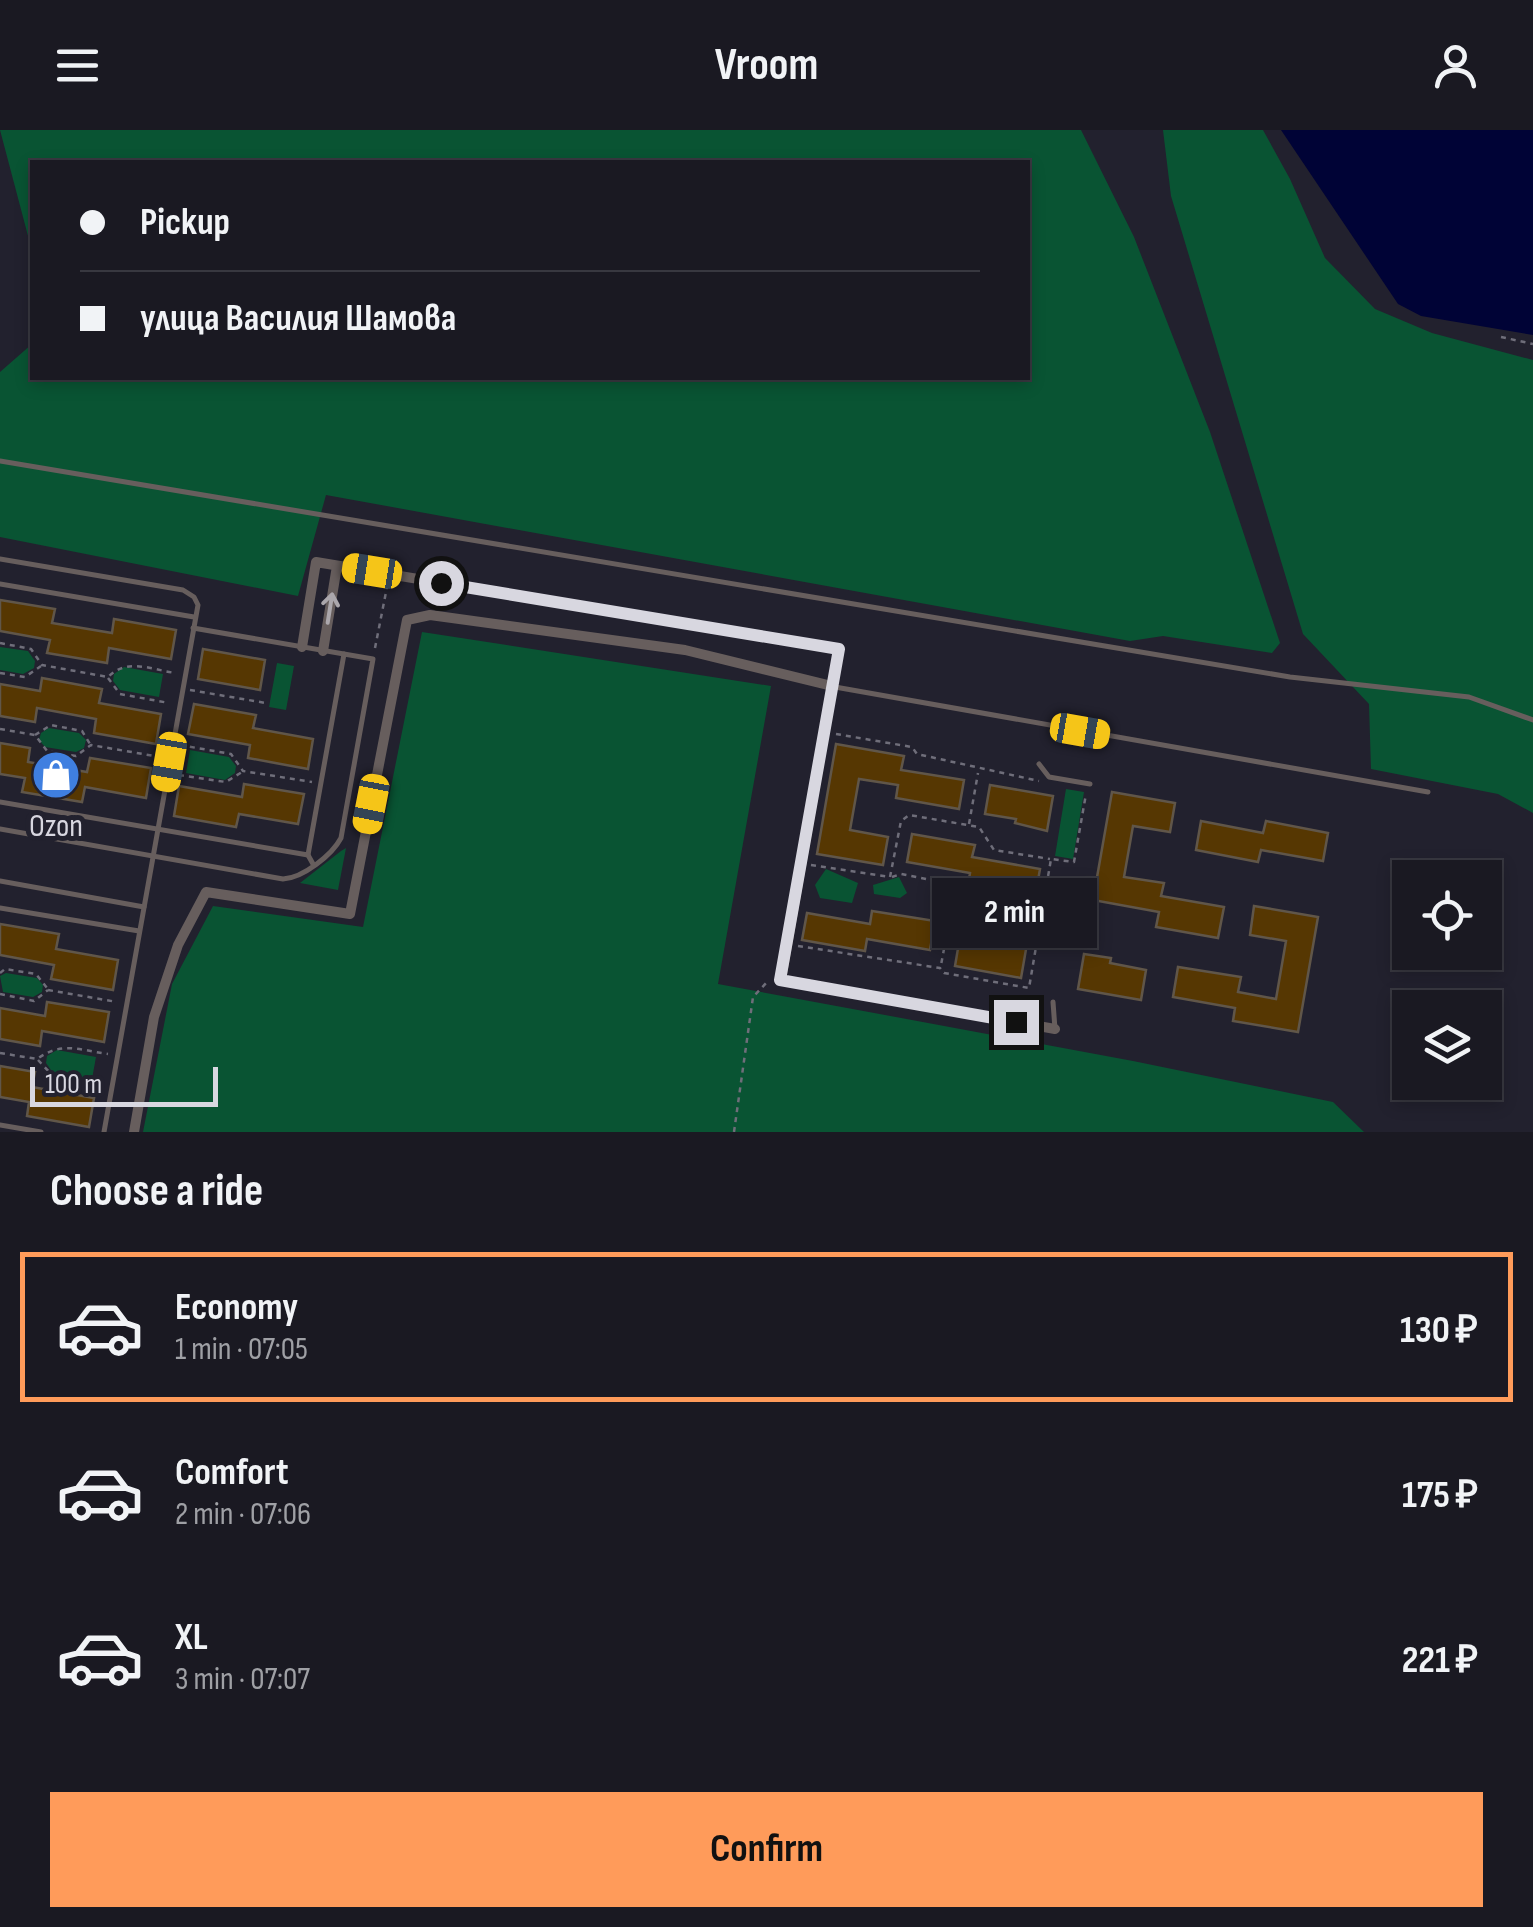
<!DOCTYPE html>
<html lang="en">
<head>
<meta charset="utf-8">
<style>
  :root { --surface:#1a1922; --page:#23222a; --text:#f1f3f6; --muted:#9fa0a5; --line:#383840; --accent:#ff9b5a }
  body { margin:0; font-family:"Sofia Sans Condensed",sans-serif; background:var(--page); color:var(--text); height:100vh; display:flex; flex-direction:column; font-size:38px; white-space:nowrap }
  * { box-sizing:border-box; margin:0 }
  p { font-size:32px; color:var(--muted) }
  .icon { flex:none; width:55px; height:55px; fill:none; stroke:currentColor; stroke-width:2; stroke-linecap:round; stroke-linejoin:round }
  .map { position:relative; height:1002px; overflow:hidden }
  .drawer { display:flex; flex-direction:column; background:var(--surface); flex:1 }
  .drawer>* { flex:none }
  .banner { position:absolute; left:30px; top:30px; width:1000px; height:220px; border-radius:0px; box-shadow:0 5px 15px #0003,0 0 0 2px var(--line); display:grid; align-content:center; height:220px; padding:0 50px; background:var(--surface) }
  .controls { position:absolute; left:1392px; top:730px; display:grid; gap:20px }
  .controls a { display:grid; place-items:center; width:110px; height:110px; border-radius:0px; background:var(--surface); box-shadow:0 5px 15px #0003,0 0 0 2px var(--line); font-size:50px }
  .scale { position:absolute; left:30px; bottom:25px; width:188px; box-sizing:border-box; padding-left:10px; border:5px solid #d8d7e0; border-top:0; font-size:28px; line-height:35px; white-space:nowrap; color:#d8d7e0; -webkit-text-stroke:8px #22212e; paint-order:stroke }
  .end { position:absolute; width:45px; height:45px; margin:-22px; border:12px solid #d8d7e0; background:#111; box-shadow:0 0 0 5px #111 }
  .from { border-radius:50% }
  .bubble { position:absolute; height:70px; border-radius:0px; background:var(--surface); box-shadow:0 5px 15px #0003,0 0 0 2px var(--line); font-size:32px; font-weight:700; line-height:70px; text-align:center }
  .car { position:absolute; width:30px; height:60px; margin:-30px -15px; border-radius:12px; box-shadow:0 0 8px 2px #0007; background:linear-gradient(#f5c518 24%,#345 0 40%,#f5c518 0 76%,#345 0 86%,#f5c518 0) }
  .banner b { display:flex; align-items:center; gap:35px; height:95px; font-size:38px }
  .banner b+b { border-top:2px solid var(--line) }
  .banner i { width:25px; height:25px; background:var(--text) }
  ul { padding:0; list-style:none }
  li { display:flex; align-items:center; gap:30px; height:150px; margin:0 20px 15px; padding:0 30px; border:5px solid transparent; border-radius:0px }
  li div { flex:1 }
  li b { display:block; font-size:38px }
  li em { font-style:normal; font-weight:700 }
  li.on { border-color:var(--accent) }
  li>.icon { width:90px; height:90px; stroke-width:1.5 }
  h2 { padding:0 50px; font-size:45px; line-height:120px }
  .action { display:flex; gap:20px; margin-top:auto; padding:20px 50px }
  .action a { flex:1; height:115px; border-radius:0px; background:var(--accent); color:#111; font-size:40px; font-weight:700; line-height:115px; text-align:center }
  header { display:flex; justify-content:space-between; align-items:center; height:130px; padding:0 50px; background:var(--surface); font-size:45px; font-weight:700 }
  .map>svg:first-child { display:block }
</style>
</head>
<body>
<header><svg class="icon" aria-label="menu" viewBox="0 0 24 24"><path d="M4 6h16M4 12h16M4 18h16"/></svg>Vroom<svg class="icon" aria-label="person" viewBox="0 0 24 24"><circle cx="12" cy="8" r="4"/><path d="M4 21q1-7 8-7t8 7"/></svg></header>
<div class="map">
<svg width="1533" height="1002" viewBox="0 0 1533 1002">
  <rect width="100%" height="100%" fill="#22212e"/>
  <!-- green -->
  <g fill="#095433">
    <polygon points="0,0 1081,0 1134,107 1210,302 1280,513 1272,523 1163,506 1130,511 326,365 298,466 0,407 0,242 32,214 32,248 1028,248 1028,32 32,32 32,121"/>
    <polygon points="1163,0 1263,0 1290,49 1325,128 1375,179 1432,203 1533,230 1533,683 1498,664 1371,639 1369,574 1303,504 1171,66"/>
    <polygon points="422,502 771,556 718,854 1133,931 1333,972 1364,1002 143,1002 172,854 213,776 363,797"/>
    <polygon points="0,517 28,521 35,531 34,538 23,544 0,540"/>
    <polygon points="277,533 294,536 286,580 269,577"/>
    <polygon points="124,537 163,544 159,567 120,560 113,551 114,544"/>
    <polygon points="49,598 79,603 86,610 84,618 76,622 45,617 39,610 41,603"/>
    <polygon points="190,620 229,627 236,636 235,643 225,650 186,643"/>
    <polygon points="1066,659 1084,662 1073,729 1055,726"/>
    <polygon points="346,718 338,760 300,753 341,721"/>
    <polygon points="826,739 858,753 852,773 820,768 815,755"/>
    <polygon points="899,747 907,763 900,768 874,764 873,755"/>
    <polygon points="6,843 37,848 43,855 42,862 33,867 3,862 0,846"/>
    <polygon points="57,920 96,927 92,949 53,943 46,933 47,926"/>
  </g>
  <!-- water -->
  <polygon fill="#000336" points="1281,0 1533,0 1533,205 1421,186 1398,174"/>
  <!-- building -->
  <g fill="#563702" stroke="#605649" stroke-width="2.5">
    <polygon points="0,470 55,479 52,493 112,503 114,489 176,500 171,529 109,518 107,533 47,523 50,510 0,501"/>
    <polygon points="203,519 265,530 260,560 198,549"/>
    <polygon points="42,548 102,559 99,573 161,584 156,614 94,603 96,589 37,578 35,592 0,586 0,554 40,561"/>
    <polygon points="194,574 256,585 253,598 313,609 308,639 248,628 250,615 188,604"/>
    <polygon points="0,613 30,618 28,632 87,642 90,628 151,638 146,668 85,657 82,672 22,662 25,648 0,644"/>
    <polygon points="836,614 904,626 901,640 964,650 959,679 896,668 898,655 859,649 850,700 888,707 883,735 817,724"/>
    <polygon points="244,654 304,664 298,694 239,684 236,697 174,686 179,656 242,667"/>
    <polygon points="990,655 1053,666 1047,701 1015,693 1016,689 985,684"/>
    <polygon points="1112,662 1175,673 1170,702 1133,696 1124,747 1164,753 1161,766 1224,777 1218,808 1156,797 1159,782 1093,770"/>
    <polygon points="1201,691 1263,703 1266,691 1328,703 1323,731 1261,720 1258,732 1196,720"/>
    <polygon points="912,704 975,715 972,727 1040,739 1021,848 955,836 960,807 998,813 1007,762 968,755 970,743 907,732"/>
    <polygon points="1254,776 1318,787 1298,902 1233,891 1235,878 1173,867 1178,837 1241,847 1238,862 1276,869 1286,811 1250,805"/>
    <polygon points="872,781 935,791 930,820 867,809 865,821 802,810 807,783 870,794"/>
    <polygon points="0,794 59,804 56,819 118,830 113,860 51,849 54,835 0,825"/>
    <polygon points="1084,824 1111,828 1110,833 1146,840 1141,870 1078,859"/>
    <polygon points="47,872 109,882 104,912 42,901 40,916 0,909 0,878 45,886"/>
    <polygon points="0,936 35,942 32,957 94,968 89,997 27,986 29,972 0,967"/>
  </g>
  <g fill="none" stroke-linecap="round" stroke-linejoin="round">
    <!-- path -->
    <g stroke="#6f6e7a" stroke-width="2.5" stroke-dasharray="5 5" stroke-linecap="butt">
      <polyline points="1501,207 1533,214"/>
      <path d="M0,513L31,519L42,535L108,547C127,528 150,539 175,543"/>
      <polyline points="375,518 387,457"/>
      <polyline points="0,543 25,547 41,536"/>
      <polyline points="108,548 120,564 169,573"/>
      <polyline points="190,560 266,573"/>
      <polyline points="0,599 35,605 47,621 76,626 91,615 160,627"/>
      <polyline points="836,604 912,617 917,624 1039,651"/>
      <polyline points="35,605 51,595 82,601 90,614"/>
      <polyline points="180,615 231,624 243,641 312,652"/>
      <polyline points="179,645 226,652 242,642"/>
      <polyline points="969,694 978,643"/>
      <polyline points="811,735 890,747 901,691 909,685 979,697 994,720 1050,729"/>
      <polyline points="892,747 901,744 956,755 941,835"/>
      <polyline points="798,816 940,838 944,843 1029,858 1051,729 1074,732 1086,664"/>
      <polyline points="0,843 5,839 36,844 47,858"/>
      <polyline points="48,860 117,872"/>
      <polyline points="0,864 34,871 48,860"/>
      <path d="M0,923L37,929C62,911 79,920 108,924"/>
      <polyline points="38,930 52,945 103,954"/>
      <polyline points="734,1002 753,867 768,851"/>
    </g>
    <!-- service -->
    <g stroke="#675e5d" stroke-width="5">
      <polyline points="0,331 1290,547 1469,567 1533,590"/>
      <polyline points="0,429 183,460 194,467 198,475 104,1002"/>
      <polyline points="0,454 194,487"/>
      <polyline points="835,557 1428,662"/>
      <polyline points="1039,634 1049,647 1090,654"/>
      <polyline points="0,672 308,725"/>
      <path d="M0,699L283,749C303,748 332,725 341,708L373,529L193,498"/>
      <polyline points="313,734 308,725 344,524"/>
      <polyline points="0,751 144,777"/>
      <polyline points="0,778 139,801"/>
      <polyline points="1053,872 1055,899"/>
      <polyline points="0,995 41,1002"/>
    </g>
    <!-- minor -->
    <g stroke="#675e5d" stroke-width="10">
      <polyline points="302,517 316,432 839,519 781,850 1055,899"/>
      <polyline points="323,521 337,436"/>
      <polyline points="134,1002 154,887 178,815 206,762 350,784 407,490 430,485 685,520 832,556"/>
    </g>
  </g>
  <!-- one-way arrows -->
  <defs><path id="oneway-shaft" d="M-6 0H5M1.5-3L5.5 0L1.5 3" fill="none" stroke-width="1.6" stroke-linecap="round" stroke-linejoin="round" transform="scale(2.5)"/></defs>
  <use stroke="#aba7ac" href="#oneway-shaft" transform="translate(330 478) rotate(-81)"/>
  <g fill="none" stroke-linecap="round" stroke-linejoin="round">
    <!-- route -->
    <polyline stroke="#d8d7e0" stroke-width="12" points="441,453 839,519 780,850 1016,892"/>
  </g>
  <!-- icons -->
  <defs>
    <g id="shop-disc" transform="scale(2.5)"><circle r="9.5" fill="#3f7fe0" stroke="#22212e"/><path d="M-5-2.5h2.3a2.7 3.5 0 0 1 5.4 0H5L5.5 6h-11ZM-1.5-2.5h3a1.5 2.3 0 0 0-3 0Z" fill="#fff"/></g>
  </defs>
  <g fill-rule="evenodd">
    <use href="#shop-disc" x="56" y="645"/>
  </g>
  <g text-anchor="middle" stroke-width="10" stroke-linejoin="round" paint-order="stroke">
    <!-- poi labels -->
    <g font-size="32" fill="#d8d7e0" stroke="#22212e">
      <text x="56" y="706">Ozon</text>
    </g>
  </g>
</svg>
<div class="controls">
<a><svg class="icon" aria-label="locate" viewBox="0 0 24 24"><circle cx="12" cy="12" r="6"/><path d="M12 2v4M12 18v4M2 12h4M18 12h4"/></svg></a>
<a><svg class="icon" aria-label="layers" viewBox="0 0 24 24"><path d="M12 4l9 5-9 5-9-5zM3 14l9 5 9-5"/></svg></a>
</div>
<div class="scale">100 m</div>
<i class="end from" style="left:441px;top:453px"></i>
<i class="end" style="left:1016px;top:892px"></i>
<div class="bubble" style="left:932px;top:748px;width:165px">2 min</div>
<i class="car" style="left:372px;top:441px;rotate:279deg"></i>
<i class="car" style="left:1080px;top:601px;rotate:100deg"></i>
<i class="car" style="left:169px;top:632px;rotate:190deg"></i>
<i class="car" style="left:371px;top:674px;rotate:191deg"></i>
<div class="banner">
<b><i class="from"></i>Pickup</b>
<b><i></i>улица Василия Шамова</b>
</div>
</div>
<section class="drawer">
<h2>Choose a ride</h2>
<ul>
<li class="on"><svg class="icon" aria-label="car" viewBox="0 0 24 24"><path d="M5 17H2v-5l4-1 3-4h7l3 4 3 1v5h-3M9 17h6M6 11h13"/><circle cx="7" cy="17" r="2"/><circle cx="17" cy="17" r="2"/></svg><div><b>Economy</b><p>1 min · 07:05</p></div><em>130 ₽</em></li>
<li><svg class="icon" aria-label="car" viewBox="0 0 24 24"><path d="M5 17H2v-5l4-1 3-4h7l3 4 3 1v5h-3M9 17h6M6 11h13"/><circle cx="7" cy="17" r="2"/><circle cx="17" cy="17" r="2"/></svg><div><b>Comfort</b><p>2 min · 07:06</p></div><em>175 ₽</em></li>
<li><svg class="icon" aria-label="car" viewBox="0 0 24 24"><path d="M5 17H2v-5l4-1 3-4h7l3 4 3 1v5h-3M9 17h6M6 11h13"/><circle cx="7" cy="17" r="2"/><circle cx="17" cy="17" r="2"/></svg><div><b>XL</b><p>3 min · 07:07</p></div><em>221 ₽</em></li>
</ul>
<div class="action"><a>Confirm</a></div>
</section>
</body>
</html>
